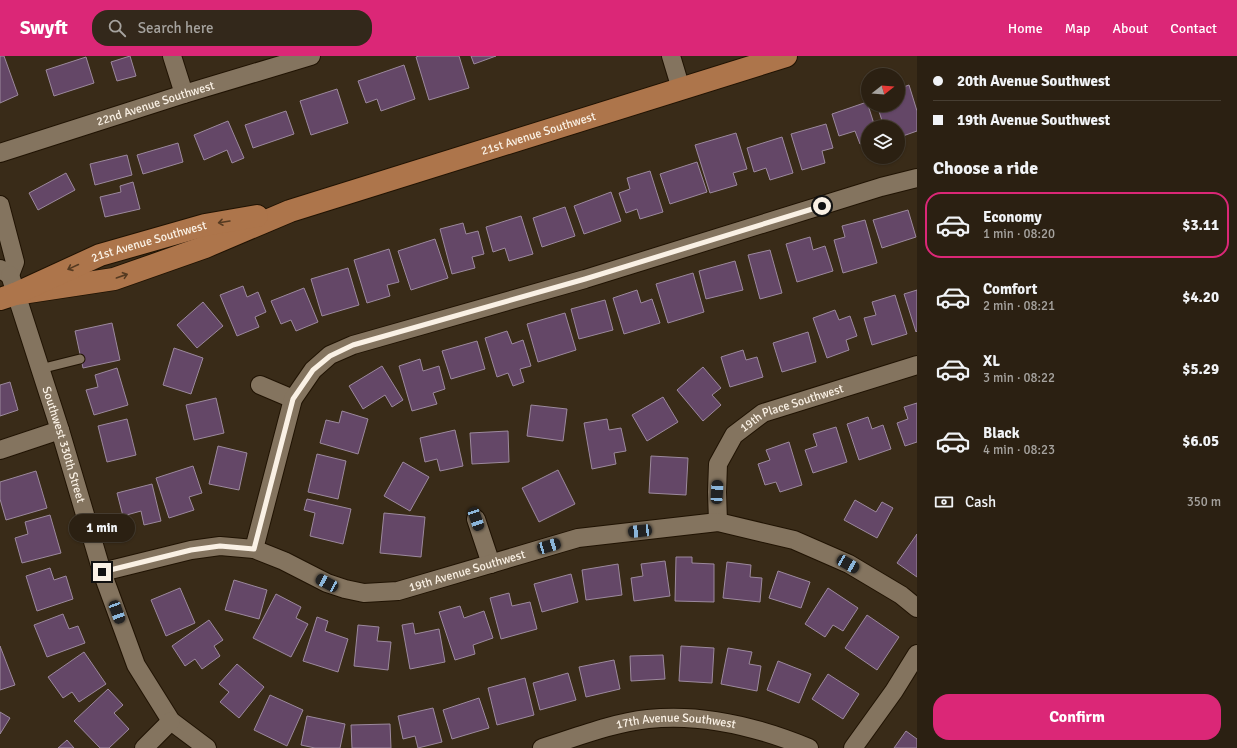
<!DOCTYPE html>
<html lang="en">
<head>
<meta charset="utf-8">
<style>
  :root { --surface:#2b2012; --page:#33281b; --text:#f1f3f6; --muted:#a6a39f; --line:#473e32; --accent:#db2777 }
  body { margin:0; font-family:Signika,sans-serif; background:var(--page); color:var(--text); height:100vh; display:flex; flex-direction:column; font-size:15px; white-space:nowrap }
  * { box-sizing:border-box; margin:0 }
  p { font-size:13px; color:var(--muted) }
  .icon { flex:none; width:22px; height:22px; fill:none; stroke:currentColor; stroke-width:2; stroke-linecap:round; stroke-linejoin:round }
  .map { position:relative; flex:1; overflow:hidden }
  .side { display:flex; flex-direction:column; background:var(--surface); width:320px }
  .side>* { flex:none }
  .hud { display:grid; align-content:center; height:88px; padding:0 16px; background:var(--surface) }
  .needle { width:26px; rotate:73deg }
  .buttons { position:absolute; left:861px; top:12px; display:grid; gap:8px }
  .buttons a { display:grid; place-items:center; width:44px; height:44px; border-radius:50%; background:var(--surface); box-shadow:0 1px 3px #0004,0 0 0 1px var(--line); font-size:20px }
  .end { position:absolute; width:18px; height:18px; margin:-9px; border:5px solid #faf1e5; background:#111; box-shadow:0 0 0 2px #111 }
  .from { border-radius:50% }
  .bubble { position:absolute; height:28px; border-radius:14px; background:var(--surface); box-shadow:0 1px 3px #0004,0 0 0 1px var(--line); font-size:13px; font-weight:700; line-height:28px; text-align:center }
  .car { position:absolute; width:12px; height:24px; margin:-12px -6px; border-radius:5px; box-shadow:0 0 3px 1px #0007; background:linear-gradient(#222 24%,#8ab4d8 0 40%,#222 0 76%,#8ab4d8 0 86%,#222 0) }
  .hud b { display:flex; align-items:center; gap:14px; height:38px; font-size:15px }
  .hud b+b { border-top:1px solid var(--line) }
  .hud i { width:10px; height:10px; background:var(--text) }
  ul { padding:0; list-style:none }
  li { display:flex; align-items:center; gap:12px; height:66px; margin:0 8px 6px; padding:0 8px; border:2px solid transparent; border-radius:16px }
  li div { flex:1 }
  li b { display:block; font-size:15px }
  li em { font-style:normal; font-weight:700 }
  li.active { border-color:var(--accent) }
  li>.icon { width:36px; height:36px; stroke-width:1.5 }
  h2 { padding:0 16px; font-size:18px; line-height:48px }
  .pay { display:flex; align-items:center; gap:10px; height:44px; padding:0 16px; font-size:15px }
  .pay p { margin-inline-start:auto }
  .button { display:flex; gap:8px; margin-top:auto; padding:8px 16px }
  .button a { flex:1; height:46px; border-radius:16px; background:var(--accent); color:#fff; font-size:16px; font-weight:700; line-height:46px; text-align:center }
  header { display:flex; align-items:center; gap:24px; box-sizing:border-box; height:56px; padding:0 20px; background:var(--accent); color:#fff }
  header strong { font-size:19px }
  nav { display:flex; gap:22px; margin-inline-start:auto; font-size:14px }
  .search { width:280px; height:36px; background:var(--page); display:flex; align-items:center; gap:10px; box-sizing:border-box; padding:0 14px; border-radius:16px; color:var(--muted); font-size:15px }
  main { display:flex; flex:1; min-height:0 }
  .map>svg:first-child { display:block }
</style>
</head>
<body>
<header>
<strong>Swyft</strong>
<div class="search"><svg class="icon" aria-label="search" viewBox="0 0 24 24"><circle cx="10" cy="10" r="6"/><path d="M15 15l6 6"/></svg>Search here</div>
<nav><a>Home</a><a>Map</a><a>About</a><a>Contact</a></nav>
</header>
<main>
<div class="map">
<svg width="917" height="692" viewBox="0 0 917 692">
  <rect width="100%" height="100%" fill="#392b18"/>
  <!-- building -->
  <g fill="#644767" stroke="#9c899d">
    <polygon points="0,0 4,0 18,39 0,47"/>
    <polygon points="130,0 136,20 117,25 111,6"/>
    <polygon points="419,0 459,0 469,32 429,44 416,1"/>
    <polygon points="471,0 496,0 474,8"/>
    <polygon points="86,1 94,27 54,40 46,14"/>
    <polygon points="404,9 415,43 381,55 377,43 366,47 358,25"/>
    <polygon points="909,29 917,55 917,75 900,81 898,71 896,70 884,71 877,49 898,49 898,33"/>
    <polygon points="337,33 348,67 311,79 300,45"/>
    <polygon points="867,46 875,71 868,71 868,86 860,88 855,75 839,80 832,58"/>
    <polygon points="286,55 294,78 253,92 245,69"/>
    <polygon points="228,65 244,102 232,107 227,94 204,104 194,79"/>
    <polygon points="826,68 833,92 822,95 825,107 802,114 791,78"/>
    <polygon points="736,77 747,113 733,117 737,129 710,137 695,89"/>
    <polygon points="782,81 793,117 770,124 766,112 754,116 747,92"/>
    <polygon points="178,87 183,106 143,118 137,99"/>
    <polygon points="127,99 132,119 95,129 90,108"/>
    <polygon points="697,106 707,136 670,148 660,118"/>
    <polygon points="650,115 663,156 640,163 637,153 626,157 619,137 630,133 627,122"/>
    <polygon points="66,117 75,134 38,154 29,137"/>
    <polygon points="133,126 140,153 105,161 100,141 121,136 120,130"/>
    <polygon points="611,136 621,165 584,178 574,150"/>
    <polygon points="565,151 575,180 542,191 533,162"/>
    <polygon points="908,154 916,181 882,192 873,164"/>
    <polygon points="521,160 533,198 509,205 505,192 493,196 486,171"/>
    <polygon points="865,164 877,207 843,217 834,184 845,181 842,170"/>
    <polygon points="463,167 466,178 478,175 484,198 472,201 475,212 452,218 440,173"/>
    <polygon points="810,181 813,194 825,190 833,215 797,226 786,188"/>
    <polygon points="435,183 448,222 411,234 398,195"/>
    <polygon points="389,193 399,226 387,229 390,240 367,247 354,204"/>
    <polygon points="770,194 782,237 760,243 748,199"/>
    <polygon points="735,205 743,234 706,243 699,215"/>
    <polygon points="348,212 359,249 322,260 311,223"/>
    <polygon points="693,217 704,256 668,267 656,228"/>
    <polygon points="243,230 247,241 258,236 266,256 255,261 259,271 237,280 220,239"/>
    <polygon points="304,232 318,266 296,275 291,264 281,268 271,245"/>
    <polygon points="637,234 641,247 652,243 660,267 624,278 613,242"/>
    <polygon points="917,234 917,275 916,276 904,238"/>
    <polygon points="895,239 907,278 872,289 864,262 876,259 872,246"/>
    <polygon points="605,244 613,274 579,283 571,253"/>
    <polygon points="203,246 223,270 197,292 177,269"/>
    <polygon points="835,254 839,264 850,260 857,280 846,284 849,294 827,302 813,262"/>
    <polygon points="565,257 576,294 538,306 527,268"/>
    <polygon points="112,267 120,304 83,312 75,275"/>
    <polygon points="507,275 512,288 523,284 531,310 520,313 524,326 513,330 508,317 497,321 485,282"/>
    <polygon points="808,276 816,306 782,316 773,287"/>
    <polygon points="477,285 485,313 451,323 442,295"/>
    <polygon points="174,292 203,302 191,338 163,329"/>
    <polygon points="743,294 746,304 757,301 763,321 730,331 721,301"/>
    <polygon points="420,303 423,315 439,310 445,333 433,337 437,348 412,355 399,310"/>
    <polygon points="382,310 403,344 392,351 385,339 363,353 349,330"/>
    <polygon points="703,311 721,332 712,339 721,349 703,365 677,334"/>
    <polygon points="117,312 128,349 94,359 86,334 98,331 95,319"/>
    <polygon points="10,326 18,354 0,360 0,329"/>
    <polygon points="663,341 678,366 647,385 632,359"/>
    <polygon points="216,342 224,377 194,384 186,349"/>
    <polygon points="917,347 917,386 905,390 897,367 908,363 904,351"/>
    <polygon points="531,349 567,353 563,385 527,380"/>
    <polygon points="342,355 368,363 358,398 320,387 326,364 339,367"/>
    <polygon points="868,361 872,373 883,369 891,393 859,404 847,368"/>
    <polygon points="127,363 136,399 107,406 98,370"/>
    <polygon points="607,363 609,374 621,372 626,395 614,397 616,408 592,413 584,367"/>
    <polygon points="836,371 847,406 813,417 805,394 817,390 813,378"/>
    <polygon points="455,374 463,410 440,415 437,403 425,406 420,382"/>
    <polygon points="508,375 509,406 472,408 470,377"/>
    <polygon points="789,386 802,429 780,436 776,426 765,429 758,408 770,404 766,394"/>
    <polygon points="218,390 247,397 239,434 209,428"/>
    <polygon points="317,398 346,405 338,443 308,436"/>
    <polygon points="651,400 688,402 686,439 649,437"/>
    <polygon points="403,406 429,421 410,455 384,440"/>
    <polygon points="193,410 202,437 189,441 194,454 169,462 156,422"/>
    <polygon points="558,414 575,448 539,466 522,432"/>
    <polygon points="36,415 47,452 6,464 0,443 0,426"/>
    <polygon points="152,428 161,465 144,469 141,455 123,460 117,437"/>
    <polygon points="307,443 351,453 343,488 310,480 315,457 304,454"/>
    <polygon points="855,444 876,456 882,446 893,452 877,482 844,464"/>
    <polygon points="384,457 425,461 421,501 380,497"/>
    <polygon points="50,459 61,497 22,507 15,482 28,478 25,466"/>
    <polygon points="917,478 917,521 897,507"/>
    <polygon points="676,501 692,501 692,507 714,508 714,546 675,545"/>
    <polygon points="665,505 670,540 634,545 631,522 643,520 641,508"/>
    <polygon points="727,506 751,509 750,521 762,522 760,546 723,542"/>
    <polygon points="618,508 622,539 586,544 582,514"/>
    <polygon points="50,512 54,524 66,520 73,543 37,555 26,520"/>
    <polygon points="778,515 810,526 801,552 769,542"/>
    <polygon points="571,518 578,546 542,556 534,528"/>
    <polygon points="234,524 267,534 259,563 225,554"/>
    <polygon points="180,532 195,567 166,580 151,544"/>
    <polygon points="828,532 858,552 843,575 833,569 825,581 805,568"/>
    <polygon points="509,537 512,550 530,546 537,573 501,583 490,542"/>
    <polygon points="276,538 301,551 296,562 308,568 291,601 253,582"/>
    <polygon points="460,550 464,562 484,555 493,582 473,589 475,598 455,604 439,556"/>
    <polygon points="63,558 69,573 78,570 85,587 47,601 34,569"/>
    <polygon points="867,559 899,581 877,614 845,592"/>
    <polygon points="317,561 328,565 325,575 348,583 338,616 303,605"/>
    <polygon points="209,564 223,584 214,590 220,600 202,613 195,603 185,610 172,590"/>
    <polygon points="413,567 415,578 439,573 445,606 410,613 402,569"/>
    <polygon points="358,569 379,571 377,585 391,586 388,614 354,610"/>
    <polygon points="0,590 15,629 0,634"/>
    <polygon points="681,590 714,592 712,627 679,625"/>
    <polygon points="728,592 752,596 749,608 761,610 757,635 721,628"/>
    <polygon points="84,596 106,628 79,646 72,636 63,642 48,621"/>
    <polygon points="663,599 665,623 631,625 630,600"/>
    <polygon points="614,604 620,633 586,641 579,611"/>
    <polygon points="778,605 811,618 799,647 767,634"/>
    <polygon points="237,608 264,631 239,662 220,646 229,636 219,628"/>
    <polygon points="568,617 576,644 540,654 533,627"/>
    <polygon points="828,618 859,638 843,663 812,643"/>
    <polygon points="525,622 534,659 497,669 488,632"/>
    <polygon points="108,633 123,649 114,657 129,673 109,692 100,692 74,665"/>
    <polygon points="270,639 303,654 287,690 254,674"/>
    <polygon points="479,642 489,672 452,683 443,654"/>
    <polygon points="433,652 442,686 418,692 415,680 403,683 398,660"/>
    <polygon points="0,656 10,662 0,678"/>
    <polygon points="307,660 345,668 340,692 315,692 301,689"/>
    <polygon points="390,668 391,692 352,692 351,669"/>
    <polygon points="906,675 917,683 917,692 894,692"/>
    <polygon points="67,684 74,692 58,692"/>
  </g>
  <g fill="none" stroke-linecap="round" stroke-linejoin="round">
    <!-- service casing -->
    <g stroke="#201303" stroke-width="11">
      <polyline id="service" points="40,313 80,303"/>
    </g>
    <!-- minor casing -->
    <g stroke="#201303" stroke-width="20">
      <g id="minor">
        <polyline points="172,0 184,38"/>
        <polyline points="671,0 681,33"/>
        <path id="s1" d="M0,97L184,38L311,0"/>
        <polyline points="0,149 15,206 10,219 0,213"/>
        <path id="s2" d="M10,219L60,374L102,516L136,609L171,665L207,692"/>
        <polyline points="260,329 293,343"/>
        <polyline points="0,394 60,374"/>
        <polyline points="476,463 491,508"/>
        <path id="s3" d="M718,466L717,436L718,408L734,379L763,357L917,309"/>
        <polyline points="254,493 293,343 313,314 330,299 353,289 585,223 881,131 917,122"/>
        <path id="s4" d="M102,516L191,494L220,490L254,493L284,505L327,527L345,533L364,537L398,535L578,482L718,466L794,484L849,508L901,539L917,552"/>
        <polyline points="144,692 171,665"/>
        <path id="s5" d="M542,692C577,681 612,667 648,663C703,657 758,671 809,692"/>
        <polyline points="853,692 894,635 917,598"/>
      </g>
    </g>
    <!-- primary casing -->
    <g stroke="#201303" stroke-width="24">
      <g id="primary">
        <path id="s6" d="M15,238L114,223L205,191L290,155L786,0"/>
        <path id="s7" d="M0,243L15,238L100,199L205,169L257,160"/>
      </g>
    </g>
    <!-- service -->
    <use href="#service" stroke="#84745f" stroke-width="9"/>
    <!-- minor -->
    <use href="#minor" stroke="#84745f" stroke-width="18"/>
    <!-- primary -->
    <use href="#primary" stroke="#ad754b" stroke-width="22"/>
  </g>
  <!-- one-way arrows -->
  <defs><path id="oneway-shaft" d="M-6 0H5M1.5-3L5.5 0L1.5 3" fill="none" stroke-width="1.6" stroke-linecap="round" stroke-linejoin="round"/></defs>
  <g stroke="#553a21">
    <use href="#oneway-shaft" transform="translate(224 166) rotate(171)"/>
    <use href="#oneway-shaft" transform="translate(73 211) rotate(155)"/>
    <use href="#oneway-shaft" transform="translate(122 220) rotate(-19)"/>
  </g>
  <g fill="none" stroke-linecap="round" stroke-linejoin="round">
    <!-- route -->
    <polyline stroke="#faf1e5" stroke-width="5" points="102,516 191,494 220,490 254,493 293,343 313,314 330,300 353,289 585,223 822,150"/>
  </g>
  <g text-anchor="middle" stroke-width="3" stroke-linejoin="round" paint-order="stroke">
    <!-- street labels -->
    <g font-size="12" fill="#faf1e5" stroke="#2f210f">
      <text dy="4" stroke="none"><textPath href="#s1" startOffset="163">22nd Avenue Southwest</textPath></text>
      <text dy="4" stroke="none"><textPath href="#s6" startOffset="549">21st Avenue Southwest</textPath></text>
      <text dy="4" stroke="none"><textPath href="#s7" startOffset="160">21st Avenue Southwest</textPath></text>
      <text dy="4" stroke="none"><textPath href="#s3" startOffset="156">19th Place Southwest</textPath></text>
      <text dy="4" stroke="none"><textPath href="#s2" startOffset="178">Southwest 330th Street</textPath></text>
      <text dy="4" stroke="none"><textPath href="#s4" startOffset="380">19th Avenue Southwest</textPath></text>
      <text dy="4" stroke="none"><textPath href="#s5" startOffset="138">17th Avenue Southwest</textPath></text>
    </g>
  </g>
</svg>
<div class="buttons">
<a><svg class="needle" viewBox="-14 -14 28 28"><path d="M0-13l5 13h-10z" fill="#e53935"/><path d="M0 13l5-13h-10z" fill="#a6a39f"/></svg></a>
<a><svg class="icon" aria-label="layers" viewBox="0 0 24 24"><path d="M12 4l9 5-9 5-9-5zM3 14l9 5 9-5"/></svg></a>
</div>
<i class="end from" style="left:822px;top:150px"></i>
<i class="end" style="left:102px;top:516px"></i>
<div class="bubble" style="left:69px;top:458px;width:66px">1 min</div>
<i class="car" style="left:717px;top:436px;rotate:3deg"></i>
<i class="car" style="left:476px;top:463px;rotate:161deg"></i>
<i class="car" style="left:640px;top:475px;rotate:264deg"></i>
<i class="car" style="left:549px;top:490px;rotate:74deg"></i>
<i class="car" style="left:848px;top:508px;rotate:120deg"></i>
<i class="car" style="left:327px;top:527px;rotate:298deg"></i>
<i class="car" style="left:117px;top:556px;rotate:160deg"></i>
</div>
<section class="side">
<div class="hud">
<b><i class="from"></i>20th Avenue Southwest</b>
<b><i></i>19th Avenue Southwest</b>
</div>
<h2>Choose a ride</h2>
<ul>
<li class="active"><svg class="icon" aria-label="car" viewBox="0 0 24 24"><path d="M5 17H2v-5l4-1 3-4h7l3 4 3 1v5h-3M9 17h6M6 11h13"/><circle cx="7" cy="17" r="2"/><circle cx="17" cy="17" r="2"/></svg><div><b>Economy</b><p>1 min · 08:20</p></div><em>$3.11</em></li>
<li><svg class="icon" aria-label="car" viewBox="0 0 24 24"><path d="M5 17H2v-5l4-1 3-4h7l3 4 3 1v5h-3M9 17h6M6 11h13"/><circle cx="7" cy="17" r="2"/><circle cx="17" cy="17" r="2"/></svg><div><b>Comfort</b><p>2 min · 08:21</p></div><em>$4.20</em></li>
<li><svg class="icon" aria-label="car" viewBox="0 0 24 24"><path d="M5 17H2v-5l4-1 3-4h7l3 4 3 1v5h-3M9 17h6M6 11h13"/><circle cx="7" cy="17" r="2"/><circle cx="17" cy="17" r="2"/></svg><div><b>XL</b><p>3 min · 08:22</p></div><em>$5.29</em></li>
<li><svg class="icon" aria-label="car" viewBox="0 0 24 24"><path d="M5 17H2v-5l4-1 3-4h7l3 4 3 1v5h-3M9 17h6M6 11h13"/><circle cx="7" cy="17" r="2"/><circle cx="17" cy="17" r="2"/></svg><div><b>Black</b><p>4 min · 08:23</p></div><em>$6.05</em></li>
</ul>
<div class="pay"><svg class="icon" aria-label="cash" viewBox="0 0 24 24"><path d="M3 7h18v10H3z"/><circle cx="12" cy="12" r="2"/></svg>Cash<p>350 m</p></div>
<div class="button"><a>Confirm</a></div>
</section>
</main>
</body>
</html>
